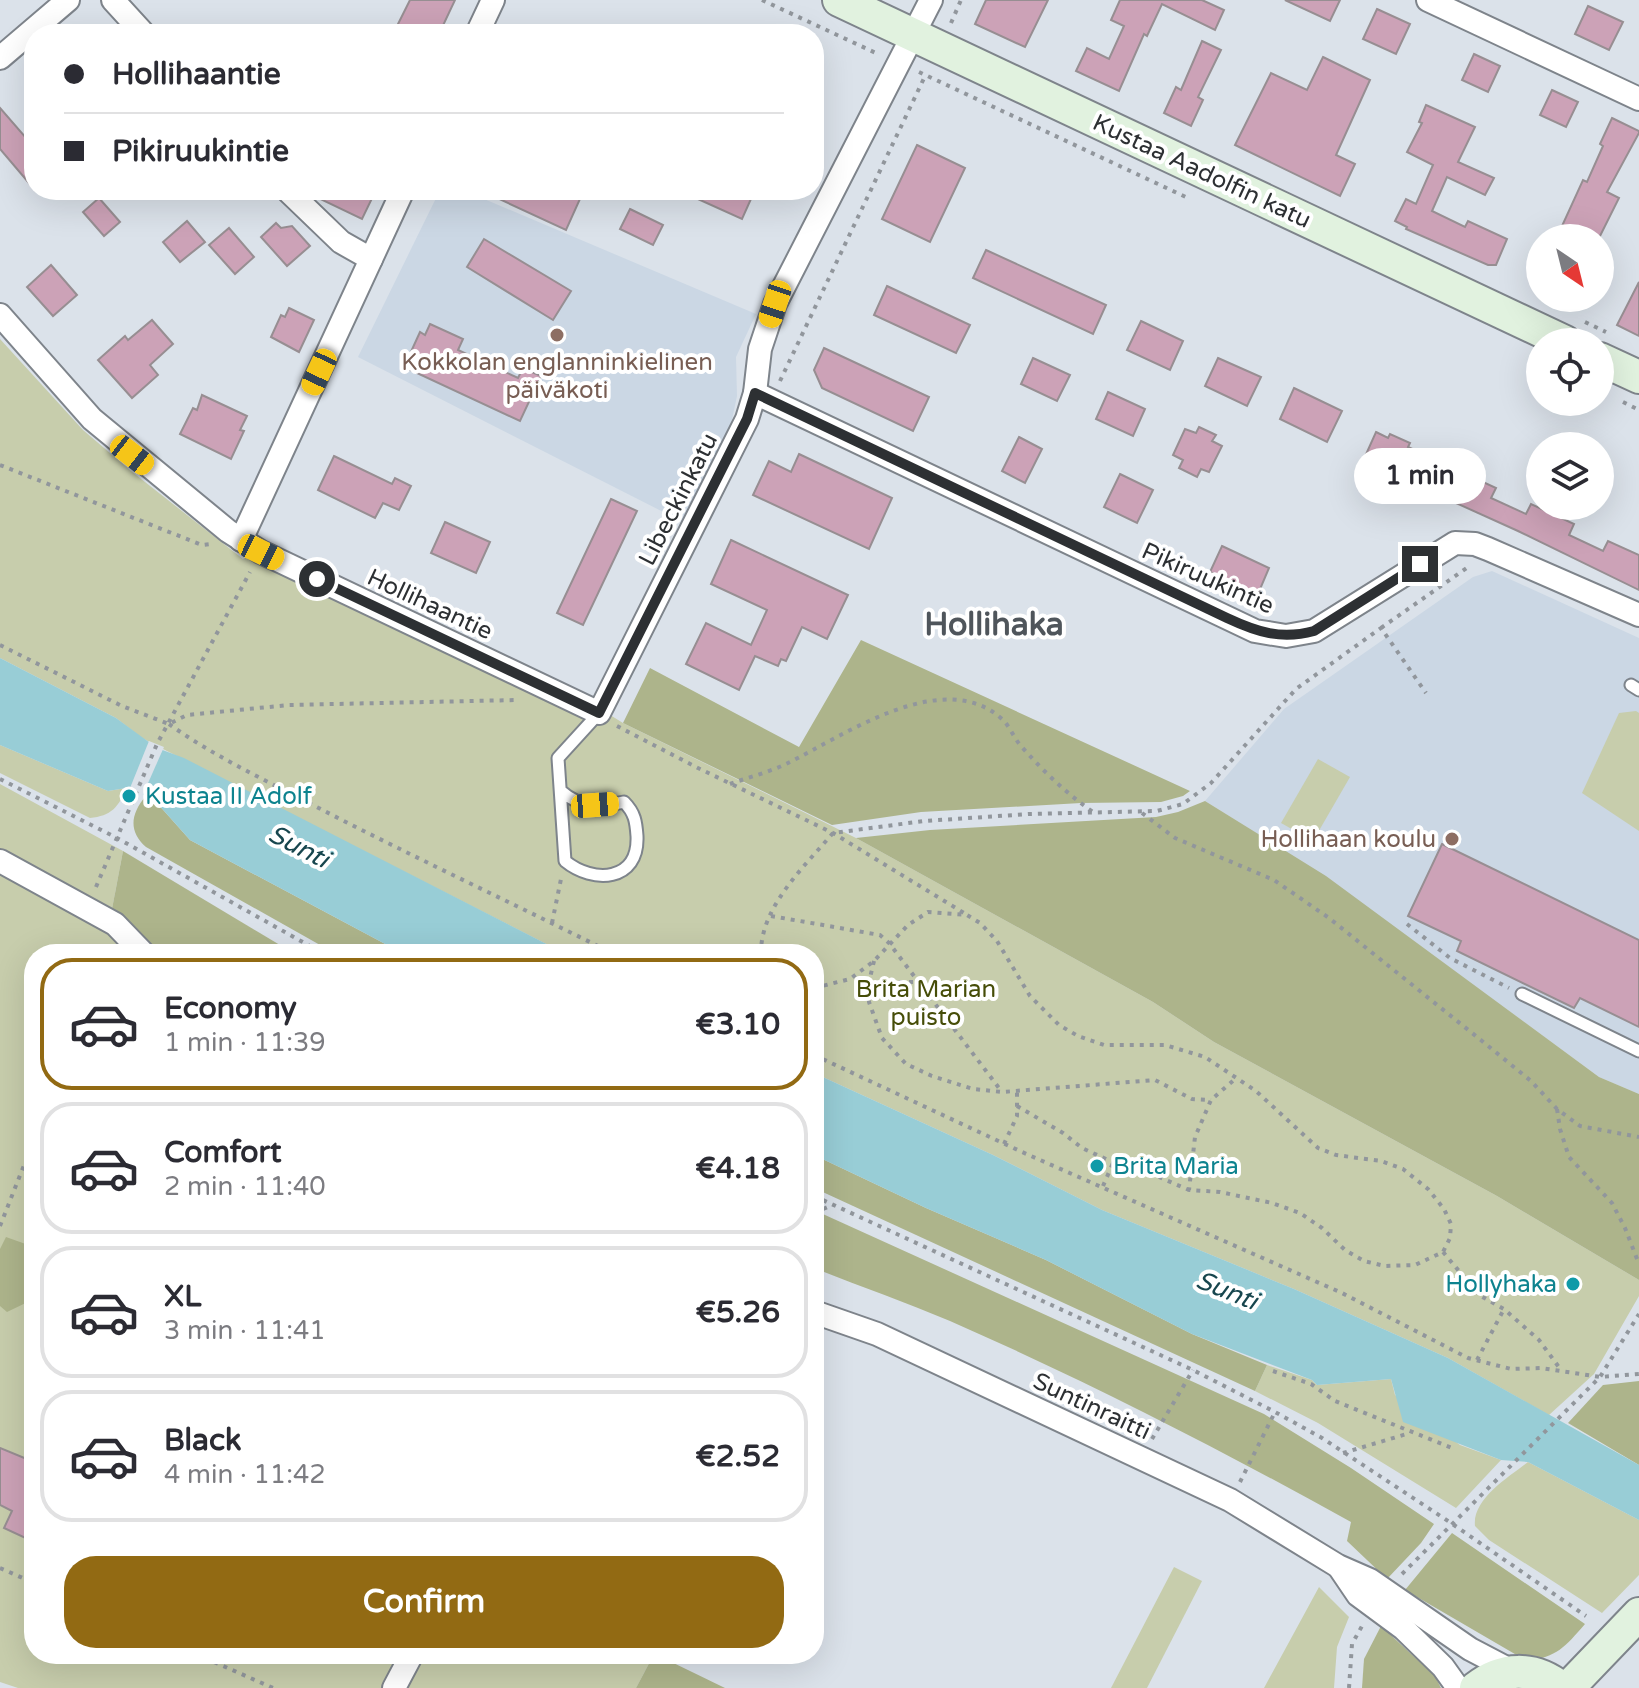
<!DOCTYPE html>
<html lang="en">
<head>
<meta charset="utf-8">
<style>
  :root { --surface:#fff; --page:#f2f2f3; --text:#2b2b33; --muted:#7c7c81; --line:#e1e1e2; --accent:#926a13 }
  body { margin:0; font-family:"Varela Round",sans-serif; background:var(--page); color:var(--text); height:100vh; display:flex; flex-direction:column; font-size:30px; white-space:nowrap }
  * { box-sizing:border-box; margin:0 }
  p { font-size:26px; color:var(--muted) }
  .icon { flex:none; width:44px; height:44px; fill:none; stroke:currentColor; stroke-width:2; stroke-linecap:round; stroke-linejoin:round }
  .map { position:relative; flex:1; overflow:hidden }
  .details { position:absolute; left:24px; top:944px; width:800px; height:720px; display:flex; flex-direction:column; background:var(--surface); border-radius:32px; box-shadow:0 8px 32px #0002 }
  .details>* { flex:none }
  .guide { position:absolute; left:24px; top:24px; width:800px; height:176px; border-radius:32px; box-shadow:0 8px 32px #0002; display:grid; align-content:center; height:176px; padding:0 40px; background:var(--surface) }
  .needle { width:52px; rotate:145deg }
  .tools { position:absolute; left:1526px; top:224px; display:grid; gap:16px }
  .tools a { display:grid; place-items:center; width:88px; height:88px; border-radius:50%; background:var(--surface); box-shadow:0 8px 32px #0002; font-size:40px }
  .end { position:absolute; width:36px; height:36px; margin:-18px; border:10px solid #2d3033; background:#fff; box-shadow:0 0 0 4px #fff }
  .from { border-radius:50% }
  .bubble { position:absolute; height:56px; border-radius:28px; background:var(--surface); box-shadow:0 8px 32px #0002; font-size:26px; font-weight:700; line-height:56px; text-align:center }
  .car { position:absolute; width:24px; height:48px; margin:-24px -12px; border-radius:10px; box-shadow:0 0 6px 2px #0007; background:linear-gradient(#f5c518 24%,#345 0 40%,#f5c518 0 76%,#345 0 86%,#f5c518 0) }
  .guide b { display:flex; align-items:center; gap:28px; height:76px; font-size:30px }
  .guide b+b { border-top:2px solid var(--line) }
  .guide i { width:20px; height:20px; background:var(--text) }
  ul { padding:14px 0 0; list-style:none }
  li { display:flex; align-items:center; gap:24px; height:132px; margin:0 16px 12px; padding:0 24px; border:4px solid var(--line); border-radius:32px }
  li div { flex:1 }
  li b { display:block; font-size:30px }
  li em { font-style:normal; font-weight:700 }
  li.selected { border-color:var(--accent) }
  li>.icon { width:72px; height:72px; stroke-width:1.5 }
  .primary-button { display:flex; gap:16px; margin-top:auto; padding:16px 40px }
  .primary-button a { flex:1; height:92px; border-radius:32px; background:var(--accent); color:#fff; font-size:32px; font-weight:700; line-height:92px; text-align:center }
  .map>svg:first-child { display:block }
</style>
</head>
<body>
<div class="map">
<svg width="1639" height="1688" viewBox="0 0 1639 1688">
  <rect width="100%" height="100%" fill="#dbe2ea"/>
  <!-- built -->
  <g fill="#cbd7e4">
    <polygon points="440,190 463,190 756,314 736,357 737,396 730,429 683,522 358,357"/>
    <polygon points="1492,571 1639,638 1639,1094 1599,1077 1326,877 1205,801 1284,709 1473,577"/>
  </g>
  <!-- green -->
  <g fill="#c7cdac">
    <polygon points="0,339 83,430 131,471 243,559 270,547 594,705 623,723 856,838 1153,1002 1214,1042 1497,1196 1639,1280 1639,1296 1594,1374 1549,1415 1448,1358 1294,1289 1102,1210 993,1155 814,1073 814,954 566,954 167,751 142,738 116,718 0,658"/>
    <polygon points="1636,711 1639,713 1639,831 1582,793 1619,713"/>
    <path d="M0,745L108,791L126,788C119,807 111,816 90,818L0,773Z"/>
    <polygon points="1318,759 1350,777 1313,841 1281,823"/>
    <polygon points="0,784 123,851 112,909 150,948 160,954 34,954 34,1654 654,1654 636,1688 18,1688 0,1682"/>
    <polygon points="1267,1365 1312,1380 1317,1385 1391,1379 1395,1395 1460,1445 1501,1460 1456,1508 1318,1423 1255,1391"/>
    <path d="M1528,1462L1639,1520V1575L1602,1613L1489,1540L1475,1526C1472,1499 1509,1477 1528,1462Z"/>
    <polygon points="1174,1567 1202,1581 1147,1688 1111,1688"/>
    <polygon points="1319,1587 1349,1617 1337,1647 1334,1688 1264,1688"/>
  </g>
  <!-- forest -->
  <g fill="#adb48b">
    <polygon points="861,640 1190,791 1183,796 1161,802 1081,803 921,812 832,825 623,723 650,668 799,747"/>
    <path d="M145,797L157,803L190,840L404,954H336L146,847C128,831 131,814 145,797Z"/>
    <polygon points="1205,801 1326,876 1599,1077 1639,1094 1639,1280 1497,1196 1214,1042 1153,1002 856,838 930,830 1156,817 1178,812"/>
    <polygon points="123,851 295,954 160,954 150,948 112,909"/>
    <polygon points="814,1155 926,1208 1046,1260 1192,1334 1267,1365 1255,1391 814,1188"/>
    <path d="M814,1210L1264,1414L1351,1468L1434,1524L1421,1543L1387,1579L1347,1541L1351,1522C1221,1450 1087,1381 950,1321C905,1302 859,1286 814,1268Z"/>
    <polygon points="6,1237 34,1247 34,1299 7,1312 0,1306 0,1249"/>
    <polygon points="1639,1381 1639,1465 1568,1423 1603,1385"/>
    <path d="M1452,1533L1585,1624C1565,1647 1557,1657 1527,1661L1405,1590Z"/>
    <polygon points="1381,1626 1435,1676 1441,1688 1362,1688 1364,1659"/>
    <polygon points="654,1654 655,1654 725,1688 636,1688"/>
  </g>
  <!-- water -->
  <g fill="#98cdd6">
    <polygon points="0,658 116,718 157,748 184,758 566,954 404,954 190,840 157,803 138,792 126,788 108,791 0,745"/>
    <polygon points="814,1073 993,1155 1102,1210 1294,1289 1448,1358 1639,1465 1639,1520 1528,1462 1501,1460 1403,1422 1391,1379 1317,1385 1312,1380 1192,1334 1046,1260 926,1208 814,1155"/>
  </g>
  <!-- pier -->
  <polygon fill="#dbe2ea" points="149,741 164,747 141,799 128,793"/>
  <!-- building -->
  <g fill="#cca2b7" stroke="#978e92" stroke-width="2">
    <polygon points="410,0 455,0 439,34 393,34"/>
    <polygon points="986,0 1048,0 1025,47 975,24"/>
    <polygon points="1120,0 1202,0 1224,10 1215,30 1162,4 1147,36 1144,34 1119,91 1076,71 1087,48 1109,59 1124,26 1111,20"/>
    <polygon points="1285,0 1340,0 1330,21"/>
    <polygon points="1588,6 1623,22 1609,50 1575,34"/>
    <polygon points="1377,9 1410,24 1396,54 1363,39"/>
    <polygon points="1202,41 1221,50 1198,97 1203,100 1191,126 1164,113 1176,87 1181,90"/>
    <polygon points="1474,54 1500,66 1488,92 1462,80"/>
    <polygon points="1323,57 1370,80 1336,155 1355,164 1340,196 1235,145 1271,73 1307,90"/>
    <polygon points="1552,90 1578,102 1566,127 1540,115"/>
    <polygon points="1426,105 1475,127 1458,162 1494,178 1485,195 1447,177 1432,211 1465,227 1468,221 1507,239 1496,265 1488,265 1406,229 1407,227 1395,221 1406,199 1416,204 1433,165 1407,152 1422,123 1419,122"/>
    <polygon points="0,108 34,147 34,189 0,149"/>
    <polygon points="1612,118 1639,131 1639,133 1607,192 1619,198 1599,238 1586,238 1562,226 1583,180 1587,182 1603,146 1600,144"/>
    <polygon points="917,145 965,168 930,242 882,219"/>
    <polygon points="307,190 376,190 362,219 314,196"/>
    <polygon points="480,190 584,190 566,230"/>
    <polygon points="678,190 755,190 742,219"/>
    <polygon points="99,198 120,222 104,236 83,212"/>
    <polygon points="630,209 663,225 653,245 620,229"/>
    <polygon points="187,221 205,242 180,262 163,242"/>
    <polygon points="276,223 281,228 292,226 310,246 287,266 261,237"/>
    <polygon points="229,228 254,257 235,274 209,245"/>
    <polygon points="484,239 571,291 553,320 467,267"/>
    <polygon points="986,250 1106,305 1093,334 973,278"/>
    <polygon points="51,265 77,295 53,316 27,287"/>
    <polygon points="1639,282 1639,336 1617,325"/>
    <polygon points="887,286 970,325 956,353 874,315"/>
    <polygon points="289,308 314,320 299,352 271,337 281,315 285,317"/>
    <polygon points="152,320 173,344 150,365 158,375 132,398 98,360 125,336 128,340"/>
    <polygon points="1141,321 1183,341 1170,370 1127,350"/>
    <polygon points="430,324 463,339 458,350 518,378 523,368 541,376 520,421 404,367 420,332 425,335"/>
    <polygon points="824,348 929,397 913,431 822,388 814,370"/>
    <polygon points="1033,358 1070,375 1057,401 1021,384"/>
    <polygon points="1218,358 1261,377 1247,406 1205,386"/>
    <polygon points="1294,388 1342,411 1327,442 1280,419"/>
    <polygon points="1108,392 1145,409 1133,436 1096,419"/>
    <polygon points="202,395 247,416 240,430 244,431 231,459 180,434 193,408 197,410"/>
    <polygon points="1199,427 1216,435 1212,441 1222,446 1209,472 1201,469 1197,477 1179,468 1183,460 1173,455 1185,429 1196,433"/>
    <polygon points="1376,432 1388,438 1390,434 1410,443 1408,447 1419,452 1415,459 1450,476 1453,468 1496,488 1491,498 1526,514 1531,504 1574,524 1569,535 1603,551 1608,541 1639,555 1639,590 1518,531 1363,461"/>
    <polygon points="1019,437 1042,449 1025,483 1002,471"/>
    <polygon points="799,454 892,498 869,549 753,495 769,461 791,472"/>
    <polygon points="334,456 392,484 395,478 411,486 399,510 383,503 375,518 318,490"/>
    <polygon points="1120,474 1153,490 1137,523 1104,507"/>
    <polygon points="611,499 637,511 583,625 557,613"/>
    <polygon points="445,522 490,542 476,573 431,553"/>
    <polygon points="731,540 848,595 827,639 802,627 786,661 781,659 778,666 755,656 739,690 686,664 706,623 751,645 767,610 711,584"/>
    <polygon points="1222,546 1269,568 1258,594 1210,572"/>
    <polygon points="1442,844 1639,940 1639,1027 1580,998 1574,1008 1457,951 1461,941 1408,916"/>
    <polygon points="0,1448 34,1462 34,1542 4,1528 12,1511 0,1505"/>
  </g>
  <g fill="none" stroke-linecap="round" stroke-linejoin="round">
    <!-- lane casing -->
    <g stroke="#7e848b" stroke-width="15">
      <g id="lane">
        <polyline points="1631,685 1639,690"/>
        <path d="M561,791C580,808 600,807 624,802C635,813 636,822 637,836C639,882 593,884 565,861L558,758L599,713"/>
        <polyline points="1522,994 1639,1051"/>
      </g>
    </g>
    <!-- street casing -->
    <g stroke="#7e848b" stroke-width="26">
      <g id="street">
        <polyline points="113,0 144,34"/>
        <polyline points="1428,0 1639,99"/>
        <polyline points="477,34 493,0"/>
        <polyline points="0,58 68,0"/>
        <polyline points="287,190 341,242 371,259"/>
        <polyline points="0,315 92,419 228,531 261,552 599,713 747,419 755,393 760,349 775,304 931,0"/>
        <polyline points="755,393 1255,631 1286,636 1314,631 1455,543 1475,544 1488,549 1639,615"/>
        <polyline points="241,540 403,190"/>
        <polyline points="0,861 115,924 144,954"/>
        <polyline points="814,1312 877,1334 1230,1500 1338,1566 1370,1580 1470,1649 1512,1671"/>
        <polyline points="1339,1567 1358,1595 1404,1629 1443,1667 1458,1688"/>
        <polyline points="394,1688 412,1654"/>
      </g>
    </g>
    <!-- secondary casing -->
    <g stroke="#7e848b" stroke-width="36">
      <g id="secondary">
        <polyline points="839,0 1565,342"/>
        <polyline points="1600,359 1639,377"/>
        <path d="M1476,1688C1502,1667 1534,1666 1561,1688"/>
        <polyline points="1568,1688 1639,1614"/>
      </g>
    </g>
    <!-- path -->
    <g stroke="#91969c" stroke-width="4" stroke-dasharray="4 6" stroke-linecap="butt">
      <polyline points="762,0 878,54"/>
      <polyline points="951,23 961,0"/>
      <polyline points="919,72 1190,199"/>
      <polyline points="1585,322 1606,332"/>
      <polyline points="780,381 926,74"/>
      <polyline points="1623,402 1639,410"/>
      <polyline points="0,465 202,545 210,544"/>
      <polyline points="1381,628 1468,567"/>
      <polyline points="0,645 122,706 169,724 187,715 289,705 517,700"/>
      <path d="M169,724C212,755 261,778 307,802C409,855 512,903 614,954"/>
      <polyline points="617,726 698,768 833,833 964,913"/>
      <polyline points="0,779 117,838 324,954"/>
      <path d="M730,784C749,777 770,772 788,763C845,735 944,665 1003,720C1010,727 1014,738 1021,746C1043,771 1066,793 1093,812"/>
      <polyline points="1142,813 1175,838 1274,880 1329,918 1482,1041 1531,1081 1557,1109 1580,1126 1639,1137"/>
      <polyline points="96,887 157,744 250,572"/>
      <polyline points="771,916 880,935 889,943 1002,1092"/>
      <polyline points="552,923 561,879"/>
      <polyline points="1407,924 1450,958 1509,988"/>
      <path d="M761,954C760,907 805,866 833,833L924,821L1029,814L1157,811L1183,804L1211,783L1296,689L1381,628L1426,693"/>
      <polyline points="874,961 869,982 869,1002 882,1038 906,1064 932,1076 973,1089 1002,1092 1155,1080 1192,1099 1211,1100"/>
      <polyline points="869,982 918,982"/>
      <polyline points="814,988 850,979 874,961 908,925 928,912 967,915 980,923 997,941 1030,996 1059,1025 1078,1036 1104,1045 1165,1045 1205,1057 1256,1091 1318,1148 1336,1155 1381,1161 1403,1169 1428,1189 1444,1209 1451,1224 1450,1238 1443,1252 1415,1265 1385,1266 1364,1261 1345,1250 1322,1228 1300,1213 1272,1203 1220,1192 1189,1190 1195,1137 1211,1100 1235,1079"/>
      <polyline points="814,1055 1022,1152 1342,1293 1468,1358 1511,1369 1541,1368 1600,1377 1639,1374"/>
      <polyline points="1017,1106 1063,1133 1082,1148 1136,1173 1159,1177 1189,1190"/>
      <polyline points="1557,1109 1560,1129 1569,1157 1612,1203 1625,1228 1639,1264"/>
      <polyline points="1004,1144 1017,1116 1017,1092"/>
      <polyline points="1103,1186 1113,1163"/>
      <polyline points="814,1196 1193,1370 1275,1412 1322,1438 1451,1523 1586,1616"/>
      <polyline points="814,1213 830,1206"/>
      <polyline points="0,1226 34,1140"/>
      <polyline points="1443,1252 1479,1295 1504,1309 1539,1340 1561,1370"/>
      <polyline points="1477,1360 1504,1309"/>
      <polyline points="1273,1371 1311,1384 1335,1401 1452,1448"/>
      <polyline points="1152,1439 1193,1370"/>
      <polyline points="1343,1453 1410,1433"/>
      <polyline points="1240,1482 1275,1412"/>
      <polyline points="0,1568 34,1583"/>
      <polyline points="1402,1574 1600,1377 1639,1314"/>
      <polyline points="196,1654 273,1688"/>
      <polyline points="1349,1688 1352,1644 1362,1626"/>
    </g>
    <!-- lane -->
    <use href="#lane" stroke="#fff" stroke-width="11"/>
    <!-- street -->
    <use href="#street" stroke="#fff" stroke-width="22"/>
    <!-- secondary -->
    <use href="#secondary" stroke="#e1f2df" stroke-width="32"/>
  </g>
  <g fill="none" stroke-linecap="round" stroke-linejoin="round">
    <!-- route -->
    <path stroke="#2d3033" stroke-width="10" d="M317,579L599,713L747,419L755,393L1227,618C1257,632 1281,640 1314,631L1420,564"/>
  </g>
  <!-- markers -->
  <g fill="#8d6e63" stroke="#fff" stroke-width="3">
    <circle cx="557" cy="335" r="8"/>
    <circle cx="1452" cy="839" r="8"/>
  </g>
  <g fill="#0f9aa8" stroke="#fff" stroke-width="3">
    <circle cx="129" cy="796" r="8"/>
    <circle cx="1097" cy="1166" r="8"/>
    <circle cx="1573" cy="1284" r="8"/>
  </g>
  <g text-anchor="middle" stroke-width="8" stroke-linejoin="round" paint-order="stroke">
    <!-- street labels -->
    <g font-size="24" fill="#2d3033" stroke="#fff">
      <text transform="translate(1202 171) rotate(25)" y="8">Kustaa Aadolfin katu</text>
      <text transform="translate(678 499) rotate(-63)" y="8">Libeckinkatu</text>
      <text transform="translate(1208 578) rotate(24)" y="8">Pikiruukintie</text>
      <text transform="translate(430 604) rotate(25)" y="8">Hollihaantie</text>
      <text transform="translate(1092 1406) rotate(25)" y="8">Suntinraitti</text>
    </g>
    <!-- education labels -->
    <g font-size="24" fill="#785e54" stroke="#fff">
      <text x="557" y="370">Kokkolan englanninkielinen<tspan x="557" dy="28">päiväkoti</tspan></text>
      <text x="1436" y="847" text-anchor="end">Hollihaan koulu</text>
    </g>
    <!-- culture labels -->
    <g font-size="24" fill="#0d838f" stroke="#fff" text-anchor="start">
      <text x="145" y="804">Kustaa II Adolf</text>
      <text x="1113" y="1174">Brita Maria</text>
      <text x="1557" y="1292" text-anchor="end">Hollyhaka</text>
    </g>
    <!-- park labels -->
    <g font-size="24" fill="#464d08" stroke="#fff">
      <text x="926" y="997">Brita Marian<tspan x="926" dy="28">puisto</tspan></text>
    </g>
    <!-- water labels -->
    <g font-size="26" font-style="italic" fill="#17464e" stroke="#fff">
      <text transform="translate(299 846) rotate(27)" y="9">Sunti</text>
      <text transform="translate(1227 1290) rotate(22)" y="9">Sunti</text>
    </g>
    <!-- district labels -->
    <g font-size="32" font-weight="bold" fill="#4f555b" stroke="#fff">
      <text x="994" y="635">Hollihaka</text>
    </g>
  </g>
</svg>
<div class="tools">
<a><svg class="needle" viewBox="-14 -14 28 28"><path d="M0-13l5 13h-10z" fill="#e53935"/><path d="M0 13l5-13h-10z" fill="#7c7c81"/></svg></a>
<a><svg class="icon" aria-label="locate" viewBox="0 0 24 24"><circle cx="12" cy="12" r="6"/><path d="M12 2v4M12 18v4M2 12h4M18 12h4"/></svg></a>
<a><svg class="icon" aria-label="layers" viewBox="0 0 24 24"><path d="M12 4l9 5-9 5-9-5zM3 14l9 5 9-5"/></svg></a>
</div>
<i class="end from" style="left:317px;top:579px"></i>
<i class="end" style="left:1420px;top:564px"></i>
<div class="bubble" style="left:1354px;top:448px;width:132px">1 min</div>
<i class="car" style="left:775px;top:304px;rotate:198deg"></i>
<i class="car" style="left:319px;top:372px;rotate:205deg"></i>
<i class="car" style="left:132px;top:455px;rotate:128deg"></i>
<i class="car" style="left:261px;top:552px;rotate:116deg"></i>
<i class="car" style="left:595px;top:805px;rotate:86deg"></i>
<div class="guide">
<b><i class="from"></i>Hollihaantie</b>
<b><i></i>Pikiruukintie</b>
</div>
<section class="details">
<ul>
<li class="selected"><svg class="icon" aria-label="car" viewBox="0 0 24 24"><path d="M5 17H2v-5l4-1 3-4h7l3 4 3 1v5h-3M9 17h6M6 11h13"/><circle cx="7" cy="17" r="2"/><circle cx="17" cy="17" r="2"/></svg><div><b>Economy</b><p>1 min · 11:39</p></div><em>€3.10</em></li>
<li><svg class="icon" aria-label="car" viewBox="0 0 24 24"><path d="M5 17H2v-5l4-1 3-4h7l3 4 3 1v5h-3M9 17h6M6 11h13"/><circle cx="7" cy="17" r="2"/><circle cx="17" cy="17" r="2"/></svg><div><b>Comfort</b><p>2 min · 11:40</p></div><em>€4.18</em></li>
<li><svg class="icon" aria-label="car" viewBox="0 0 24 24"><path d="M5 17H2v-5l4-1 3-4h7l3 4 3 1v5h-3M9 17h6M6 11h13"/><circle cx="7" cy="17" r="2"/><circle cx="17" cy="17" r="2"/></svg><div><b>XL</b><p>3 min · 11:41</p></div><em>€5.26</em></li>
<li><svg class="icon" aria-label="car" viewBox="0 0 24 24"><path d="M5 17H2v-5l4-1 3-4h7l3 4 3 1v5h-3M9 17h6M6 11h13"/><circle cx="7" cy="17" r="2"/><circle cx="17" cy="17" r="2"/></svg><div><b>Black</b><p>4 min · 11:42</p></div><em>€2.52</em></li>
</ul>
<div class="primary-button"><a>Confirm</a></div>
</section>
</div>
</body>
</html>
